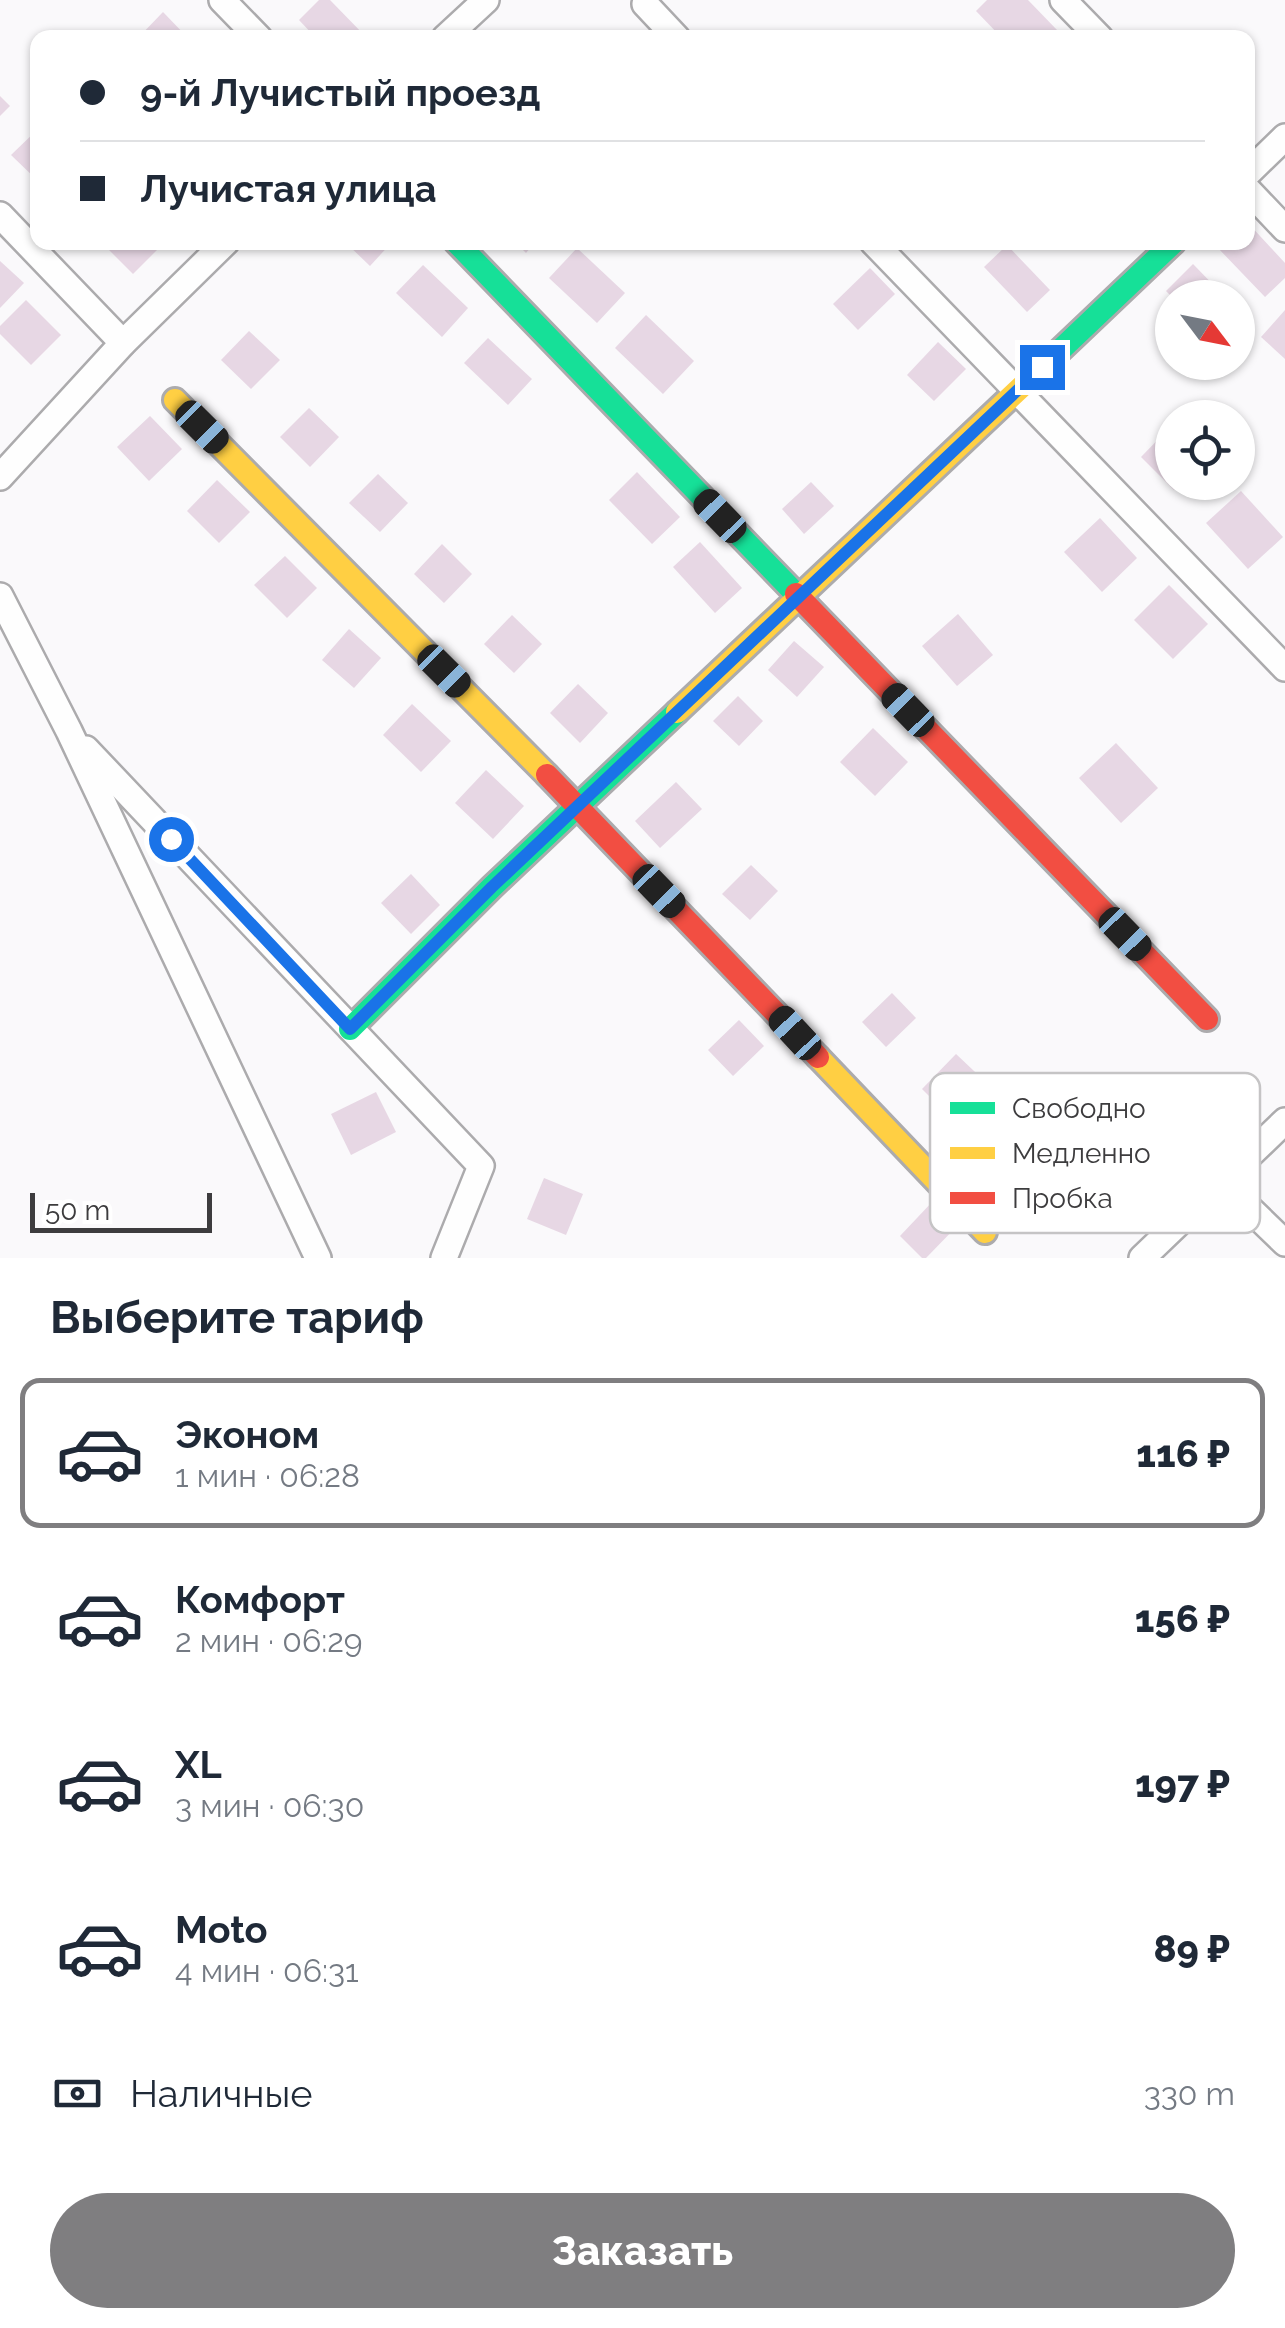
<!DOCTYPE html>
<html lang="ru">
<head>
<meta charset="utf-8">
<style>
  :root { --surface:#fff; --page:#f6f6f7; --text:#1f2937; --muted:#747a83; --line:#e0e1e3; --accent:#7f7e80 }
  body { margin:0; font-family:Raleway,sans-serif; background:var(--page); color:var(--text); height:100vh; display:flex; flex-direction:column; font-size:38px; white-space:nowrap }
  * { box-sizing:border-box; margin:0 }
  p { font-size:32px; color:var(--muted) }
  .icon { flex:none; width:55px; height:55px; fill:none; stroke:currentColor; stroke-width:2; stroke-linecap:round; stroke-linejoin:round }
  .map { position:relative; height:1258px; overflow:hidden }
  .sheet { display:flex; flex-direction:column; background:var(--surface); flex:1 }
  .sheet>* { flex:none }
  .banner { position:absolute; left:30px; top:30px; width:1225px; height:220px; border-radius:20px; box-shadow:0 2px 8px #0004; display:grid; align-content:center; height:220px; padding:0 50px; background:var(--surface) }
  .needle { width:65px; rotate:122deg }
  .fabs { position:absolute; left:1155px; top:280px; display:grid; gap:20px }
  .fabs a { display:grid; place-items:center; width:100px; height:100px; border-radius:50%; background:var(--surface); box-shadow:0 2px 8px #0004; font-size:50px }
  .scale { position:absolute; left:30px; bottom:25px; width:182px; box-sizing:border-box; padding-left:10px; border:5px solid #3d3c3e; border-top:0; font-size:28px; line-height:35px; white-space:nowrap; color:#3d3c3e; -webkit-text-stroke:8px #fff; paint-order:stroke }
  .end { position:absolute; width:45px; height:45px; margin:-22px; border:12px solid #1a73e8; background:#fff; box-shadow:0 0 0 5px #fff }
  .from { border-radius:50% }
  .car { position:absolute; width:30px; height:60px; margin:-30px -15px; border-radius:12px; box-shadow:0 0 8px 2px #0007; background:linear-gradient(#222 24%,#8ab4d8 0 40%,#222 0 76%,#8ab4d8 0 86%,#222 0) }
  .banner b { display:flex; align-items:center; gap:35px; height:95px; font-size:38px }
  .banner b+b { border-top:2px solid var(--line) }
  .banner i { width:25px; height:25px; background:var(--text) }
  ul { padding:0; list-style:none }
  li { display:flex; align-items:center; gap:30px; height:150px; margin:0 20px 15px; padding:0 30px; border:5px solid transparent; border-radius:20px }
  li div { flex:1 }
  li b { display:block; font-size:38px }
  li em { font-style:normal; font-weight:800 }
  li.active { border-color:var(--accent) }
  li>.icon { width:90px; height:90px; stroke-width:1.5 }
  h2 { padding:0 50px; font-size:45px; line-height:120px }
  .pay { display:flex; align-items:center; gap:25px; height:110px; padding:0 50px; font-size:38px }
  .pay p { margin-inline-start:auto }
  .button { display:flex; gap:20px; margin-top:auto; padding:20px 50px }
  .button a { flex:1; height:115px; border-radius:60px; background:var(--accent); color:#fff; font-size:40px; font-weight:800; line-height:115px; text-align:center }
  .map>svg:first-child { display:block }
</style>
</head>
<body>
<div class="map">
<svg width="1285" height="1258" viewBox="0 0 1285 1258">
  <rect width="100%" height="100%" fill="#faf9fb"/>
  <!-- building -->
  <g fill="#e7d7e4">
    <polygon points="319,0 330,0 367,38 316,38 299,20"/>
    <polygon points="987,0 1028,0 1058,31 1051,38 1002,38 976,11"/>
    <polygon points="163,12 188,38 138,38"/>
    <polygon points="0,96 10,106 0,116"/>
    <polygon points="38,129 38,181 11,155"/>
    <polygon points="1248,223 1285,263 1285,278 1265,297 1217,247 1222,242 1248,242"/>
    <polygon points="101,242 152,242 158,249 133,274"/>
    <polygon points="345,242 392,242 370,266"/>
    <polygon points="515,242 535,242 526,253"/>
    <polygon points="1007,245 1050,290 1027,312 984,267"/>
    <polygon points="577,248 625,293 597,323 549,278"/>
    <polygon points="0,261 24,283 0,308"/>
    <polygon points="1193,264 1226,298 1173,298 1166,291"/>
    <polygon points="423,265 468,308 442,337 396,293"/>
    <polygon points="870,268 895,294 858,330 833,304"/>
    <polygon points="26,300 61,335 31,365 0,334 0,326"/>
    <polygon points="1285,310 1285,359 1261,337"/>
    <polygon points="646,315 694,361 663,394 615,348"/>
    <polygon points="249,331 280,360 251,389 221,360"/>
    <polygon points="488,338 532,379 508,405 464,363"/>
    <polygon points="938,342 966,369 934,401 907,375"/>
    <polygon points="309,408 339,437 310,467 280,437"/>
    <polygon points="150,416 182,449 149,481 117,447"/>
    <polygon points="1172,425 1172,482 1181,482 1174,490 1141,457"/>
    <polygon points="637,472 680,517 652,544 609,500"/>
    <polygon points="378,474 408,503 380,532 349,503"/>
    <polygon points="217,480 250,512 219,543 187,511"/>
    <polygon points="811,482 834,506 804,534 782,509"/>
    <polygon points="1241,491 1283,537 1248,569 1206,523"/>
    <polygon points="1100,518 1137,558 1102,592 1064,552"/>
    <polygon points="700,542 742,588 715,613 673,567"/>
    <polygon points="442,544 472,574 444,603 414,574"/>
    <polygon points="285,556 317,588 287,618 254,585"/>
    <polygon points="1169,585 1208,624 1173,659 1134,620"/>
    <polygon points="958,614 993,655 957,686 922,646"/>
    <polygon points="512,615 542,644 514,673 484,644"/>
    <polygon points="349,629 381,658 354,688 322,660"/>
    <polygon points="794,641 824,667 797,697 768,670"/>
    <polygon points="578,684 608,713 580,743 550,713"/>
    <polygon points="738,696 763,721 739,746 713,721"/>
    <polygon points="412,704 451,741 421,772 383,735"/>
    <polygon points="873,728 908,762 875,796 840,762"/>
    <polygon points="1116,743 1158,788 1121,823 1079,778"/>
    <polygon points="486,770 524,806 493,839 455,803"/>
    <polygon points="676,782 702,809 660,848 635,821"/>
    <polygon points="751,865 778,891 750,920 722,894"/>
    <polygon points="411,874 440,905 411,934 381,903"/>
    <polygon points="892,993 916,1018 886,1047 862,1022"/>
    <polygon points="739,1020 764,1046 733,1076 708,1050"/>
    <polygon points="956,1054 992,1088 957,1124 922,1089"/>
    <polygon points="376,1092 396,1132 351,1155 331,1114"/>
    <polygon points="544,1178 583,1194 566,1235 527,1219"/>
    <polygon points="934,1200 959,1224 926,1258 922,1258 900,1236"/>
  </g>
  <g fill="none" stroke-linecap="round" stroke-linejoin="round">
    <!-- street casing -->
    <g stroke="#acabad" stroke-width="30">
      <g id="street">
        <polyline points="222,0 259,38"/>
        <polyline points="1063,0 1100,38"/>
        <polyline points="645,4 677,38"/>
        <polyline points="445,38 486,0"/>
        <polyline points="1248,173 1285,137"/>
        <polyline points="1248,190 1285,229"/>
        <polyline points="0,215 123,343"/>
        <polyline points="873,242 1285,668"/>
        <polyline points="0,477 123,343 226,242"/>
        <polyline points="0,596 69,731 318,1258"/>
        <polyline points="86,749 481,1166 444,1258"/>
        <polyline points="1144,1107 1285,1243"/>
        <polyline points="1142,1258 1285,1121"/>
      </g>
    </g>
    <!-- fast casing -->
    <g stroke="#acabad" stroke-width="28">
      <g id="fast">
        <polyline points="456,242 796,594"/>
        <polyline points="1034,375 1174,242"/>
        <polyline points="350,1029 492,887 677,712"/>
      </g>
    </g>
    <!-- slow casing -->
    <g stroke="#acabad" stroke-width="28">
      <g id="slow">
        <polyline points="175,400 547,775"/>
        <polyline points="677,712 1034,375"/>
        <polyline points="818,1057 985,1232"/>
      </g>
    </g>
    <!-- jam casing -->
    <g stroke="#acabad" stroke-width="28">
      <g id="jam">
        <polyline points="796,594 1207,1019"/>
        <polyline points="547,775 818,1057"/>
      </g>
    </g>
    <!-- street -->
    <use href="#street" stroke="#fefefe" stroke-width="25"/>
    <!-- fast -->
    <use href="#fast" stroke="#16e098" stroke-width="22"/>
    <!-- slow -->
    <use href="#slow" stroke="#ffcf43" stroke-width="22"/>
    <!-- jam -->
    <use href="#jam" stroke="#f24e42" stroke-width="22"/>
  </g>
  <g fill="none" stroke-linecap="round" stroke-linejoin="round">
    <!-- route -->
    <polyline stroke="#1a73e8" stroke-width="12" points="171,839 350,1029 492,887 1042,367"/>
  </g>
  <!-- legend -->
  <rect x="930" y="1073" width="330" height="160" rx="15" fill="#fff" stroke="#c5c4c5" stroke-width="2.5"/>
  <rect x="950" y="1102" width="45" height="12" fill="#16e098"/>
  <rect x="950" y="1147" width="45" height="12" fill="#ffcf43"/>
  <rect x="950" y="1192" width="45" height="12" fill="#f24e42"/>
  <g font-size="28" fill="#3d3c3e">
    <text x="1012" y="1118">Свободно</text>
    <text x="1012" y="1163">Медленно</text>
    <text x="1012" y="1208">Пробка</text>
  </g>
</svg>
<div class="fabs">
<a><svg class="needle" viewBox="-14 -14 28 28"><path d="M0-13l5 13h-10z" fill="#e53935"/><path d="M0 13l5-13h-10z" fill="#747a83"/></svg></a>
<a><svg class="icon" aria-label="locate" viewBox="0 0 24 24"><circle cx="12" cy="12" r="6"/><path d="M12 2v4M12 18v4M2 12h4M18 12h4"/></svg></a>
</div>
<div class="scale">50 m</div>
<i class="end from" style="left:171px;top:839px"></i>
<i class="end" style="left:1042px;top:367px"></i>
<i class="car" style="left:202px;top:427px;rotate:135deg"></i>
<i class="car" style="left:720px;top:516px;rotate:316deg"></i>
<i class="car" style="left:444px;top:671px;rotate:135deg"></i>
<i class="car" style="left:908px;top:710px;rotate:316deg"></i>
<i class="car" style="left:659px;top:891px;rotate:136deg"></i>
<i class="car" style="left:1125px;top:934px;rotate:136deg"></i>
<i class="car" style="left:795px;top:1033px;rotate:317deg"></i>
<div class="banner">
<b><i class="from"></i>9-й Лучистый проезд</b>
<b><i></i>Лучистая улица</b>
</div>
</div>
<section class="sheet">
<h2>Выберите тариф</h2>
<ul>
<li class="active"><svg class="icon" aria-label="car" viewBox="0 0 24 24"><path d="M5 17H2v-5l4-1 3-4h7l3 4 3 1v5h-3M9 17h6M6 11h13"/><circle cx="7" cy="17" r="2"/><circle cx="17" cy="17" r="2"/></svg><div><b>Эконом</b><p>1 мин · 06:28</p></div><em>116 ₽</em></li>
<li><svg class="icon" aria-label="car" viewBox="0 0 24 24"><path d="M5 17H2v-5l4-1 3-4h7l3 4 3 1v5h-3M9 17h6M6 11h13"/><circle cx="7" cy="17" r="2"/><circle cx="17" cy="17" r="2"/></svg><div><b>Комфорт</b><p>2 мин · 06:29</p></div><em>156 ₽</em></li>
<li><svg class="icon" aria-label="car" viewBox="0 0 24 24"><path d="M5 17H2v-5l4-1 3-4h7l3 4 3 1v5h-3M9 17h6M6 11h13"/><circle cx="7" cy="17" r="2"/><circle cx="17" cy="17" r="2"/></svg><div><b>XL</b><p>3 мин · 06:30</p></div><em>197 ₽</em></li>
<li><svg class="icon" aria-label="car" viewBox="0 0 24 24"><path d="M5 17H2v-5l4-1 3-4h7l3 4 3 1v5h-3M9 17h6M6 11h13"/><circle cx="7" cy="17" r="2"/><circle cx="17" cy="17" r="2"/></svg><div><b>Moto</b><p>4 мин · 06:31</p></div><em>89 ₽</em></li>
</ul>
<div class="pay"><svg class="icon" aria-label="cash" viewBox="0 0 24 24"><path d="M3 7h18v10H3z"/><circle cx="12" cy="12" r="2"/></svg>Наличные<p>330 m</p></div>
<div class="button"><a>Заказать</a></div>
</section>
</body>
</html>
